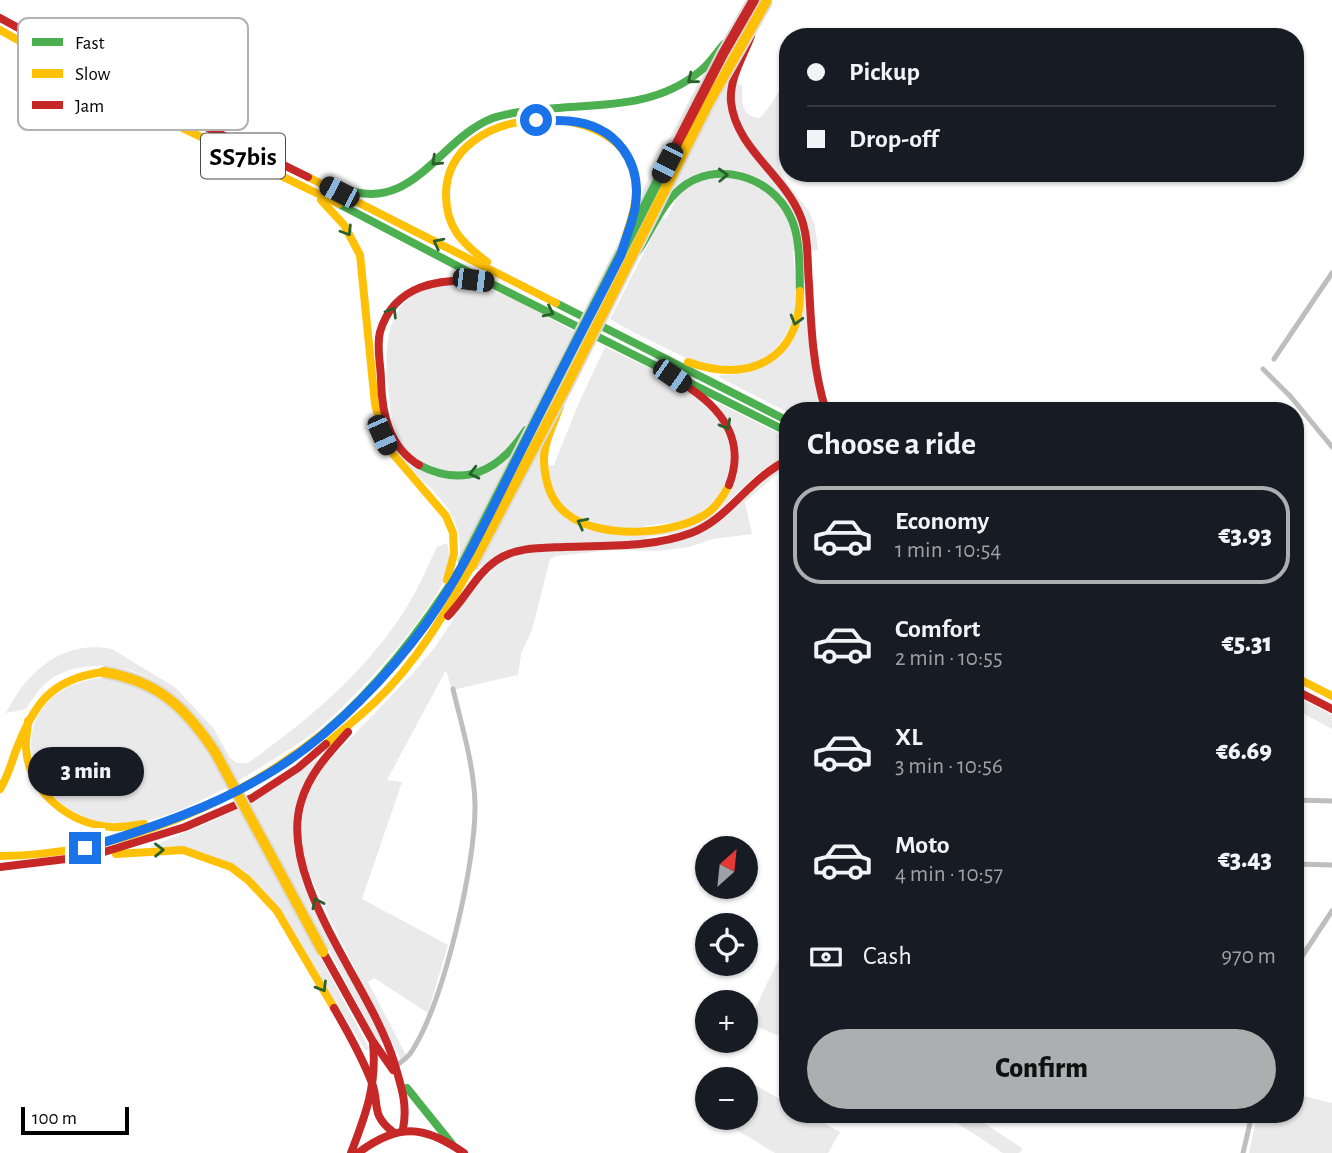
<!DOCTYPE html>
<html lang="en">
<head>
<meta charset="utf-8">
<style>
  :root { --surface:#171b24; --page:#20242c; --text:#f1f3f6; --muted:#9ea1a6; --line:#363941; --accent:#adaeaf }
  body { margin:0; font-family:"Alegreya Sans",sans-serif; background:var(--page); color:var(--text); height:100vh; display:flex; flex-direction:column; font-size:26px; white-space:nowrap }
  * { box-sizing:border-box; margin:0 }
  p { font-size:23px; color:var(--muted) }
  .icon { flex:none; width:38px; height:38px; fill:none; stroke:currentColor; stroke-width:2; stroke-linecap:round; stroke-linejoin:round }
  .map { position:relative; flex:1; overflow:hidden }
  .details { position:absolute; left:779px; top:402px; width:525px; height:721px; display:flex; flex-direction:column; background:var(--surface); border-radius:28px; box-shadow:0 2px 5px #0004 }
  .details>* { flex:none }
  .guide { position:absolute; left:779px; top:28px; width:525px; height:154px; border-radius:28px; box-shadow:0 2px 5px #0004; display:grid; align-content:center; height:154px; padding:0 28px; background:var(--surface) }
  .needle { width:46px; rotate:27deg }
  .buttons { position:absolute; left:695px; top:836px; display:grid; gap:14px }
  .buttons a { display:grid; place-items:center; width:63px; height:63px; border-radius:50%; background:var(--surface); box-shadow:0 2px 5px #0004; font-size:35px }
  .scale { position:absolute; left:21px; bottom:18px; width:108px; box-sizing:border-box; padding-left:7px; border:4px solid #000; border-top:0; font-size:19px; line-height:24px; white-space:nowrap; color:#000; -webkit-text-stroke:5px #fff; paint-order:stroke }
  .end { position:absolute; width:32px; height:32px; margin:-16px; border:9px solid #1a73e8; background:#fff; box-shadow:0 0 0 4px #fff }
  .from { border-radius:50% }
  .bubble { position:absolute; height:49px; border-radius:24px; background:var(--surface); box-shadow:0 2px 5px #0004; font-size:23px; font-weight:800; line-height:49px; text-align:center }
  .car { position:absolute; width:21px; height:42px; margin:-21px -10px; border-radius:9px; box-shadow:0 0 5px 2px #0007; background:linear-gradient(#222 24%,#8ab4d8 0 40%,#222 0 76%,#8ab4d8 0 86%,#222 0) }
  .guide b { display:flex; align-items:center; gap:24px; height:66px; font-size:26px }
  .guide b+b { border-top:2px solid var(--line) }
  .guide i { width:18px; height:18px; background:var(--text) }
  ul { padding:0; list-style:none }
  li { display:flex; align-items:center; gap:21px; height:98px; margin:0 14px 10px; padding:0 14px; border:4px solid transparent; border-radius:28px }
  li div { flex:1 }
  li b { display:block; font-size:26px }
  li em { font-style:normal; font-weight:800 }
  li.current { border-color:var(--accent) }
  li>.icon { width:63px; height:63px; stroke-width:1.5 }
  h2 { padding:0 28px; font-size:32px; line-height:84px }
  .pay { display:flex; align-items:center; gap:18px; height:77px; padding:0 28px; font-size:26px }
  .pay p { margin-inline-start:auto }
  .action { display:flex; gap:14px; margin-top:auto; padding:14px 28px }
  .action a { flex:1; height:80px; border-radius:42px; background:var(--accent); color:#111; font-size:28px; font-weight:800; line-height:80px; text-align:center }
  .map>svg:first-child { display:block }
</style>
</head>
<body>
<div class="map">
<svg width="1332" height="1153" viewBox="0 0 1332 1153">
  <rect width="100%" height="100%" fill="#fff"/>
  <!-- green -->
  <g fill="#eaeaea">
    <path d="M786,73L787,140L781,154L779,167L787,183L809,211L815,226L818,250L804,251L814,382L823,411L787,412L719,377L720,375C770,377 803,344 803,294C804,280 801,265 800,250L793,251C794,270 799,291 795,310C788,351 747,379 706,367C694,364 684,357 672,351C651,341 630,331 610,319L662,217L666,219L676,200L650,187L642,201L643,189L703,74L730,80L742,86C742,102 741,117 760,118C772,105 781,90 786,73Z"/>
    <path d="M448,281C494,283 535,311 574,331L532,414L505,453L531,468L541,449V468L554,465L577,407L605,347C638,363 676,378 704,402C740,433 741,490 696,515C681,523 661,524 644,526L645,534C668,532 690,529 708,516C746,490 747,437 717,405L718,403L788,438L787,457C749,470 731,509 695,527C680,534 663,535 647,537L648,545C670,542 692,539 711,526C739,507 754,475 787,464V471L776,475L745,502L752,534L713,539L689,547L656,551L614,550L556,556L550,559L532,630L521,654L518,675L452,690L446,670L387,780L402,782L362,899L448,945L428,1013L374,978L368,982L406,1055L401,1060L331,921L306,865L301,845L303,810L308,790L324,766L413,673L435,647L472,591L492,571L487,564L482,567L460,556C460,547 460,537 457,528C445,489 402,472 387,435L396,432C390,414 389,397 387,378C384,329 393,291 448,281Z"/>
    <path d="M447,543C448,548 450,554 450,559C451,597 348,706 317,730C292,749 264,765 236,782C217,755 199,724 177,699C148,667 92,655 54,677C41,685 34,697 26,709L6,713C26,672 63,639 112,649L176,688L214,729L230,758L237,763H248C305,722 360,677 399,619C415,596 425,572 437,547Z"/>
    <path d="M100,678C169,679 198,733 228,787C198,802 162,822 128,823C117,823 101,823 91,820C11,790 8,690 100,678Z"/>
    <polygon points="1295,696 1332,715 1332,729 1295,709"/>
    <polygon points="317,759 318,761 308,776 294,847 383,1041 378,1043 321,935 312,941 369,1048 366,1051 345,1017 246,873 180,848 150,847 217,819 255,800"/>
    <polygon points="786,944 788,944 787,1039 748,1023"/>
    <polygon points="725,1068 787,1103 788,1115 809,1115 840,1132 828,1153 775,1153 717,1118 746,1118 746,1080 719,1080"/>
    <polygon points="1295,1094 1332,1103 1332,1153 1249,1153 1257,1115 1295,1115"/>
    <polygon points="945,1115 972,1115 1023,1149 1019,1153 1003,1153"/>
  </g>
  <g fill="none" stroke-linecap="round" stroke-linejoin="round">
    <!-- street -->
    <g stroke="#bebebe" stroke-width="5">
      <polyline points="1274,359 1332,273"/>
      <polyline points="1263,369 1291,397 1332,447"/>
      <polyline points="1295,800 1332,801"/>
      <polyline points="1295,864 1332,865"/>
      <polyline points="1295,967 1332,911"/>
      <path d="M396,1066C402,1061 408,1058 412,1051C444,1001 476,864 475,804C474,765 462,727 453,689"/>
      <polyline points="1243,1153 1252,1115"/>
    </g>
    <!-- fast -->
    <g stroke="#4caf50" stroke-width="8">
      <path d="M342,188C413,216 438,139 493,118C510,112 529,111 546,109C600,104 655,108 699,72C709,65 716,53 724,44"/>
      <polyline points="339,204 488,282 788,432"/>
      <path d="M638,251C652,230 661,205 680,189C715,159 771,176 790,216C801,237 799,267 800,291"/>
      <polyline points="556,303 788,421"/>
      <path d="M419,465C465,489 500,470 526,430"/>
      <path d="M327,730C382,683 425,625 463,564"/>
      <polyline points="407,1088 452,1144"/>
    </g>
    <!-- slow -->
    <g stroke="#ffc107" stroke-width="8">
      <polyline points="0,30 129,102 339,204"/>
      <polyline points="308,177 556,303"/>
      <polyline points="321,200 344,225 360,255 375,404 383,435 393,454 446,516 453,533 454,554 447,580"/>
      <path d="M487,262C462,243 445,227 446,192C450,103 611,97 633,169C641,194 632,217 624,241"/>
      <path d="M688,362C748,384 801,360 800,291"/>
      <path d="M560,406C554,424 543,443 544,462C545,482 551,502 567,514C599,540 678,536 710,511C718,504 724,495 729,485"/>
      <polyline points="1295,677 1332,696"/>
      <path d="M28,721C28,730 25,739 26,748C29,792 69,824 111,827C122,828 133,825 144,824"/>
      <path d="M326,744C343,730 360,716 376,701C416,663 444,615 471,567"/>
      <path d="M0,789C7,778 11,765 15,753C33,705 50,679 103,672"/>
      <polyline points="116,854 183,850 231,867 248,880 277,911 334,1008"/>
      <path d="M0,856C118,855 236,804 327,730"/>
    </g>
    <!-- jam -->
    <g stroke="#c62828" stroke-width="8">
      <polyline points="0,18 145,97 308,177"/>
      <path d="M751,36C743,57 729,79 731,102C736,148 783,174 800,215C809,236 807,261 809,284C811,327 813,370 826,411"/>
      <path d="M691,389C725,412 745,444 729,485"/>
      <path d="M419,465C389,447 382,414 381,381C381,365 376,347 380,332C394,284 440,278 482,281"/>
      <path d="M448,616C465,599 476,574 497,560C516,547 542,548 564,547C606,545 651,548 691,533C729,519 749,478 788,460"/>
      <polyline points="1295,690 1332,709"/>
      <path d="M348,732C329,753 309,774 301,802C277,881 372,987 394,1062C401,1086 408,1104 403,1129"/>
      <polyline points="0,867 91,856 185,827 252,798 298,768 326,744"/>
      <polyline points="323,952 372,1040 393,1070"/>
      <path d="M334,1008C348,1032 362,1057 372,1083C380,1105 370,1114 393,1132"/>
      <path d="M351,1153C366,1114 377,1085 373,1043"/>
      <path d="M358,1153C398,1123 424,1125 464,1153"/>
    </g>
    <!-- fast-bridge casing -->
    <g stroke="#dbdbdb" stroke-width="14" stroke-linecap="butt">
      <polyline id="fast-bridge" points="463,564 667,163"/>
    </g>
    <!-- slow-bridge casing -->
    <g stroke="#dbdbdb" stroke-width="14" stroke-linecap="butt">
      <g id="slow-bridge">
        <polyline points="471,567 566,387 708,104 767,0"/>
        <path d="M103,672C158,681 185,707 215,752L323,952"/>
      </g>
    </g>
    <!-- jam-bridge casing -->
    <g stroke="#dbdbdb" stroke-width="14" stroke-linecap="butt">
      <polyline id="jam-bridge" points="667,163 723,54 754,0"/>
    </g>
    <!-- fast-bridge -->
    <use href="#fast-bridge" stroke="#4caf50" stroke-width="10"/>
    <!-- slow-bridge -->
    <use href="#slow-bridge" stroke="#ffc107" stroke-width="10"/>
    <!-- jam-bridge -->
    <use href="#jam-bridge" stroke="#c62828" stroke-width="10"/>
  </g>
  <!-- one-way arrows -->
  <defs><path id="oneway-chevron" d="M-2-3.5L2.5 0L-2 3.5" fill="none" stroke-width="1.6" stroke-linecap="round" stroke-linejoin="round" transform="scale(1.75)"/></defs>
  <g stroke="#2a602c">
    <use href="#oneway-chevron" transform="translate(692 79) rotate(141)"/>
    <use href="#oneway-chevron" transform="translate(436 161) rotate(137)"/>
    <use href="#oneway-chevron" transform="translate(723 175) rotate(-2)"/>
    <use href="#oneway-chevron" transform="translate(347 231) rotate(58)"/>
    <use href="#oneway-chevron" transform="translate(438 243) rotate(-153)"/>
    <use href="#oneway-chevron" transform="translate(392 312) rotate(-58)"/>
    <use href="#oneway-chevron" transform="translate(549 312) rotate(26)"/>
    <use href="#oneway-chevron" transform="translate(796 320) rotate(106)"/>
    <use href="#oneway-chevron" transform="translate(726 425) rotate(61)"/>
    <use href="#oneway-chevron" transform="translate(474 473) rotate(166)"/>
    <use href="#oneway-chevron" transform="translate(582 523) rotate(-153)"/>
    <use href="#oneway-chevron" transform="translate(159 850) rotate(-1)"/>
    <use href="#oneway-chevron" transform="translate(317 903) rotate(-115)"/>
    <use href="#oneway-chevron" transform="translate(322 987) rotate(59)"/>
  </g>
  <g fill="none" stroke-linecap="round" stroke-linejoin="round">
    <!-- route -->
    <path stroke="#1a73e8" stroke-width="9" d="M85,848C152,828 220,805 279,767C334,732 388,676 426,624C466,568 494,504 525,443C556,380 589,318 621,255C625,239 632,224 635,208C643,162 616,125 569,121C558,120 547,121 536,120"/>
  </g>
  <g text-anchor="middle" stroke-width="5" stroke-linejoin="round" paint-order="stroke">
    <!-- shield labels -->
    <rect fill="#fff" stroke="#4c4c4c" stroke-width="2" x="201" y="133.5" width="84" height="45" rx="5"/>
    <g font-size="26" font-weight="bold" fill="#000">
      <text x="243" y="165">SS7bis</text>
    </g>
  </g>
  <!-- legend -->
  <rect x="18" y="18" width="230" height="112" rx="10" fill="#fff" stroke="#b2b2b2" stroke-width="2"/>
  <rect x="32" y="38" width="31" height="8" fill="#4caf50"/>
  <rect x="32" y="69" width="31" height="9" fill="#ffc107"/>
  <rect x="32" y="101" width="31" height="8" fill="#c62828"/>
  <g font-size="19" fill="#000">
    <text x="75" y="49">Fast</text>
    <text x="75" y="80">Slow</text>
    <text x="75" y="112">Jam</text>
  </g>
</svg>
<div class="buttons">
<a><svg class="needle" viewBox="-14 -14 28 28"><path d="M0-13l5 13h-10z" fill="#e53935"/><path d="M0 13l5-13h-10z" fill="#9ea1a6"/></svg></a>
<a><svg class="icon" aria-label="locate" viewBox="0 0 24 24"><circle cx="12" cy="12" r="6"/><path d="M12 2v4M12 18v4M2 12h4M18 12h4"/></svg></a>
<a>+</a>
<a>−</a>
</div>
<div class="scale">100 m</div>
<i class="end from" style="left:536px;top:120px"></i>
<i class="end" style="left:85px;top:848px"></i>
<div class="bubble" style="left:28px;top:747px;width:116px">3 min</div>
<i class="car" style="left:667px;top:163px;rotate:207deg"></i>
<i class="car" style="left:339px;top:192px;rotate:297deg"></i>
<i class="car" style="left:473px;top:280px;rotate:97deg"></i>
<i class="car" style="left:672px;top:376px;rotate:125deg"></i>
<i class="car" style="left:382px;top:435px;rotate:156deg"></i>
<div class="guide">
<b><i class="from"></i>Pickup</b>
<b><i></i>Drop-off</b>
</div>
<section class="details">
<h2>Choose a ride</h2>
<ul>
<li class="current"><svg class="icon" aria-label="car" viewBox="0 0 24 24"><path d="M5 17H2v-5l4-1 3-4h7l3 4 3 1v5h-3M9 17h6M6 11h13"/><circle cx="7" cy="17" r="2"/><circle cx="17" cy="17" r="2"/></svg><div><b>Economy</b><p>1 min · 10:54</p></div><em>€3.93</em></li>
<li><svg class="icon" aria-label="car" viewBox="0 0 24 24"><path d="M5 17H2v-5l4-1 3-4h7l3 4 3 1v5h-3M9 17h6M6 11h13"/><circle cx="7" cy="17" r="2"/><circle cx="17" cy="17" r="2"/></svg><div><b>Comfort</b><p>2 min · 10:55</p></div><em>€5.31</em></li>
<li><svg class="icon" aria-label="car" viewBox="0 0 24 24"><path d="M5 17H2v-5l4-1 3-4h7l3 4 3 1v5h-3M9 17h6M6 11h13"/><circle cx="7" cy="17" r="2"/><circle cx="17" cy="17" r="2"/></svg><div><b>XL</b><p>3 min · 10:56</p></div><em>€6.69</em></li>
<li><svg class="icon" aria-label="car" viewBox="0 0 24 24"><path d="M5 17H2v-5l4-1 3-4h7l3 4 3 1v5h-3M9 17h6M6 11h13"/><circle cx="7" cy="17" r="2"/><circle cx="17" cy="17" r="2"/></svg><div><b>Moto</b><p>4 min · 10:57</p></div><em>€3.43</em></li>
</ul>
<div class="pay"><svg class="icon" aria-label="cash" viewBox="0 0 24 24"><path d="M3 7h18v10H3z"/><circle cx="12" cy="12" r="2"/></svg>Cash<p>970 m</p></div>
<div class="action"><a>Confirm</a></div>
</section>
</div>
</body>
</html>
